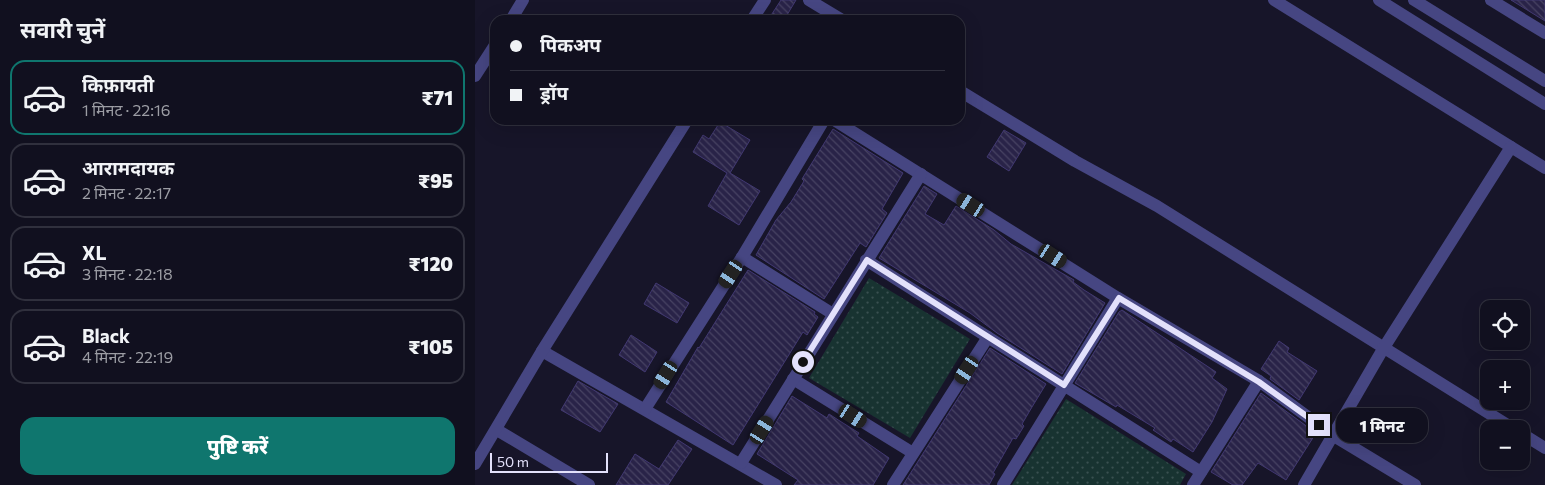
<!DOCTYPE html>
<html lang="hi">
<head>
<meta charset="utf-8">
<style>
  :root { --surface:#11101f; --page:#1e1e2c; --text:#f1f3f6; --muted:#9c9da4; --line:#30303d; --accent:#0f766e }
  body { margin:0; font-family:Commissioner,"Noto Sans Devanagari",sans-serif; background:var(--page); color:var(--text); height:100vh; display:flex; flex-direction:column; font-size:19px; white-space:nowrap }
  * { box-sizing:border-box; margin:0 }
  p { font-size:16px; color:var(--muted) }
  .icon { flex:none; width:28px; height:28px; fill:none; stroke:currentColor; stroke-width:2; stroke-linecap:round; stroke-linejoin:round }
  .map { position:relative; flex:1; overflow:hidden }
  .panel { display:flex; flex-direction:column; background:var(--surface); width:475px }
  .panel>* { flex:none }
  .banner { position:absolute; left:15px; top:15px; width:475px; height:110px; border-radius:15px; box-shadow:0 5px 20px #0002,0 0 0 1px var(--line); display:grid; align-content:center; height:110px; padding:0 20px; background:var(--surface) }
  .controls { position:absolute; left:1005px; top:300px; display:grid; gap:10px }
  .controls a { display:grid; place-items:center; width:50px; height:50px; border-radius:10px; background:var(--surface); box-shadow:0 5px 20px #0002,0 0 0 1px var(--line); font-size:25px }
  .scale { position:absolute; left:15px; bottom:12px; width:118px; box-sizing:border-box; padding-left:5px; border:2px solid #e3e1fb; border-top:0; font-size:14px; line-height:18px; white-space:nowrap; color:#e3e1fb; -webkit-text-stroke:4px #171529; paint-order:stroke }
  .end { position:absolute; width:22px; height:22px; margin:-11px; border:6px solid #e3e1fb; background:#111; box-shadow:0 0 0 2px #111 }
  .from { border-radius:50% }
  .bubble { position:absolute; height:35px; border-radius:15px; background:var(--surface); box-shadow:0 5px 20px #0002,0 0 0 1px var(--line); font-size:16px; font-weight:800; line-height:35px; text-align:center }
  .car { position:absolute; width:15px; height:30px; margin:-15px -8px; border-radius:6px; box-shadow:0 0 4px 1px #0007; background:linear-gradient(#222 24%,#8ab4d8 0 40%,#222 0 76%,#8ab4d8 0 86%,#222 0) }
  .banner b { display:flex; align-items:center; gap:18px; height:48px; font-size:19px }
  .banner b+b { border-top:1px solid var(--line) }
  .banner i { width:12px; height:12px; background:var(--text) }
  ul { padding:0; list-style:none }
  li { display:flex; align-items:center; gap:15px; height:75px; margin:0 10px 8px; padding:0 10px; border:2px solid var(--line); border-radius:15px }
  li div { flex:1 }
  li b { display:block; font-size:19px }
  li em { font-style:normal; font-weight:800 }
  li.current { border-color:var(--accent) }
  li>.icon { width:45px; height:45px; stroke-width:1.5 }
  h2 { padding:0 20px; font-size:22px; line-height:60px }
  .button { display:flex; gap:10px; margin-top:auto; padding:10px 20px }
  .button a { flex:1; height:58px; border-radius:15px; background:var(--accent); color:#fff; font-size:20px; font-weight:800; line-height:58px; text-align:center }
  main { display:flex; flex:1; min-height:0 }
  .map>svg:first-child { display:block }
</style>
</head>
<body>
<main>
<section class="panel">
<h2>सवारी चुनें</h2>
<ul>
<li class="current"><svg class="icon" aria-label="car" viewBox="0 0 24 24"><path d="M5 17H2v-5l4-1 3-4h7l3 4 3 1v5h-3M9 17h6M6 11h13"/><circle cx="7" cy="17" r="2"/><circle cx="17" cy="17" r="2"/></svg><div><b>किफ़ायती</b><p>1 मिनट · 22:16</p></div><em>₹71</em></li>
<li><svg class="icon" aria-label="car" viewBox="0 0 24 24"><path d="M5 17H2v-5l4-1 3-4h7l3 4 3 1v5h-3M9 17h6M6 11h13"/><circle cx="7" cy="17" r="2"/><circle cx="17" cy="17" r="2"/></svg><div><b>आरामदायक</b><p>2 मिनट · 22:17</p></div><em>₹95</em></li>
<li><svg class="icon" aria-label="car" viewBox="0 0 24 24"><path d="M5 17H2v-5l4-1 3-4h7l3 4 3 1v5h-3M9 17h6M6 11h13"/><circle cx="7" cy="17" r="2"/><circle cx="17" cy="17" r="2"/></svg><div><b>XL</b><p>3 मिनट · 22:18</p></div><em>₹120</em></li>
<li><svg class="icon" aria-label="car" viewBox="0 0 24 24"><path d="M5 17H2v-5l4-1 3-4h7l3 4 3 1v5h-3M9 17h6M6 11h13"/><circle cx="7" cy="17" r="2"/><circle cx="17" cy="17" r="2"/></svg><div><b>Black</b><p>4 मिनट · 22:19</p></div><em>₹105</em></li>
</ul>
<div class="button"><a>पुष्टि करें</a></div>
</section>
<div class="map">
<svg width="1070" height="485" viewBox="0 0 1070 485">
  <defs>
    <pattern id="green-dots" width="8" height="8" patternUnits="userSpaceOnUse" patternTransform="scale(1.25)"><rect width="8" height="8" fill="#183331"/><path d="M2 2h.1M6 6h.1" fill="none" stroke="#395050" stroke-width="1.8" stroke-linecap="round"/></pattern>
    <pattern id="building-back-hatch" width="6" height="6" patternUnits="userSpaceOnUse" patternTransform="scale(1.25)"><rect width="6" height="6" fill="#292348"/><path d="M-1 5l2 2M0 0l6 6M5-1l2 2" fill="none" stroke="#484363"/></pattern>
  </defs>
  <rect width="100%" height="100%" fill="#171529"/>
  <!-- green -->
  <g fill="url(#green-dots)">
    <polygon points="394,278 495,339 435,438 334,378"/>
    <polygon points="591,399 711,474 705,485 537,485"/>
  </g>
  <!-- building -->
  <g fill="url(#building-back-hatch)" stroke="#413871">
    <polygon points="306,0 321,0 309,20 293,20"/>
    <polygon points="1036,0 1070,0 1070,21"/>
    <polygon points="245,122 275,140 255,173 285,191 264,225 233,206 252,173 218,152 228,135 234,139"/>
    <polygon points="358,129 428,173 407,209 412,213 391,247 385,243 349,299 281,255 301,220 316,202 329,181 327,179"/>
    <polygon points="529,130 551,143 534,171 512,157"/>
    <polygon points="449,186 462,194 450,214 469,225 481,206 519,230 536,244 599,280 598,282 609,290 630,303 587,374 522,333 495,313 404,258"/>
    <polygon points="273,270 340,312 339,314 343,317 332,335 328,332 258,445 191,402 223,347 224,348"/>
    <polygon points="181,283 214,303 202,323 169,304"/>
    <polygon points="647,310 741,372 737,378 752,389 737,422 718,452 698,439 696,442 678,430 680,428 642,405 641,407 600,383 644,312"/>
    <polygon points="156,335 182,352 170,372 144,355"/>
    <polygon points="804,341 814,348 812,352 842,371 824,400 795,379 796,376 786,369"/>
    <polygon points="515,348 571,384 557,407 547,424 549,426 541,439 538,438 518,473 520,474 514,485 428,485"/>
    <polygon points="103,381 143,404 125,432 86,410"/>
    <polygon points="786,393 841,433 811,480 783,463 767,485 758,485 736,472"/>
    <polygon points="317,396 352,418 354,414 368,423 384,433 382,436 414,458 398,485 319,485 323,480 282,454"/>
    <polygon points="203,440 217,449 193,485 141,485 160,454 184,469"/>
  </g>
  <g fill="none" stroke-linecap="round" stroke-linejoin="round">
    <!-- minor -->
    <g stroke="#464682" stroke-width="12">
      <polyline points="334,0 367,20"/>
      <polyline points="799,0 1070,168"/>
      <polyline points="904,0 1070,104"/>
      <polyline points="939,0 1070,81"/>
      <polyline points="1016,0 1070,33"/>
      <polyline points="36,20 48,0"/>
      <polyline points="277,20 290,0"/>
      <polyline points="0,76 20,45"/>
      <polyline points="485,91 600,161 682,206 1039,429"/>
      <polyline points="359,120 643,298 784,381 859,436 940,485"/>
      <polyline points="267,257 358,314"/>
      <polyline points="391,260 726,472"/>
      <polyline points="67,351 301,485"/>
      <polyline points="318,379 438,453"/>
      <polyline points="170,409 267,257 349,120"/>
      <polyline points="22,430 114,485"/>
      <polyline points="1046,433 1070,448"/>
      <polyline points="266,463 446,174"/>
      <polyline points="0,464 67,351 212,120"/>
      <polyline points="418,485 513,337"/>
      <polyline points="528,485 643,298"/>
      <polyline points="718,485 784,381"/>
      <polyline points="829,485 908,349 1036,147"/>
    </g>
  </g>
  <g fill="none" stroke-linecap="round" stroke-linejoin="round">
    <!-- route -->
    <polyline stroke="#e3e1fb" stroke-width="6" points="328,362 392,260 589,385 644,298 784,382 844,425"/>
  </g>
</svg>
<div class="controls">
<a><svg class="icon" aria-label="locate" viewBox="0 0 24 24"><circle cx="12" cy="12" r="6"/><path d="M12 2v4M12 18v4M2 12h4M18 12h4"/></svg></a>
<a>+</a>
<a>−</a>
</div>
<div class="scale">50 m</div>
<i class="end from" style="left:328px;top:362px"></i>
<i class="end" style="left:844px;top:425px"></i>
<div class="bubble" style="left:861px;top:408px;width:92px">1 मिनट</div>
<i class="car" style="left:496px;top:205px;rotate:302deg"></i>
<i class="car" style="left:578px;top:256px;rotate:122deg"></i>
<i class="car" style="left:256px;top:274px;rotate:213deg"></i>
<i class="car" style="left:492px;top:370px;rotate:213deg"></i>
<i class="car" style="left:191px;top:375px;rotate:212deg"></i>
<i class="car" style="left:378px;top:416px;rotate:122deg"></i>
<i class="car" style="left:287px;top:430px;rotate:32deg"></i>
<div class="banner">
<b><i class="from"></i>पिकअप</b>
<b><i></i>ड्रॉप</b>
</div>
</div>
</main>
</body>
</html>
